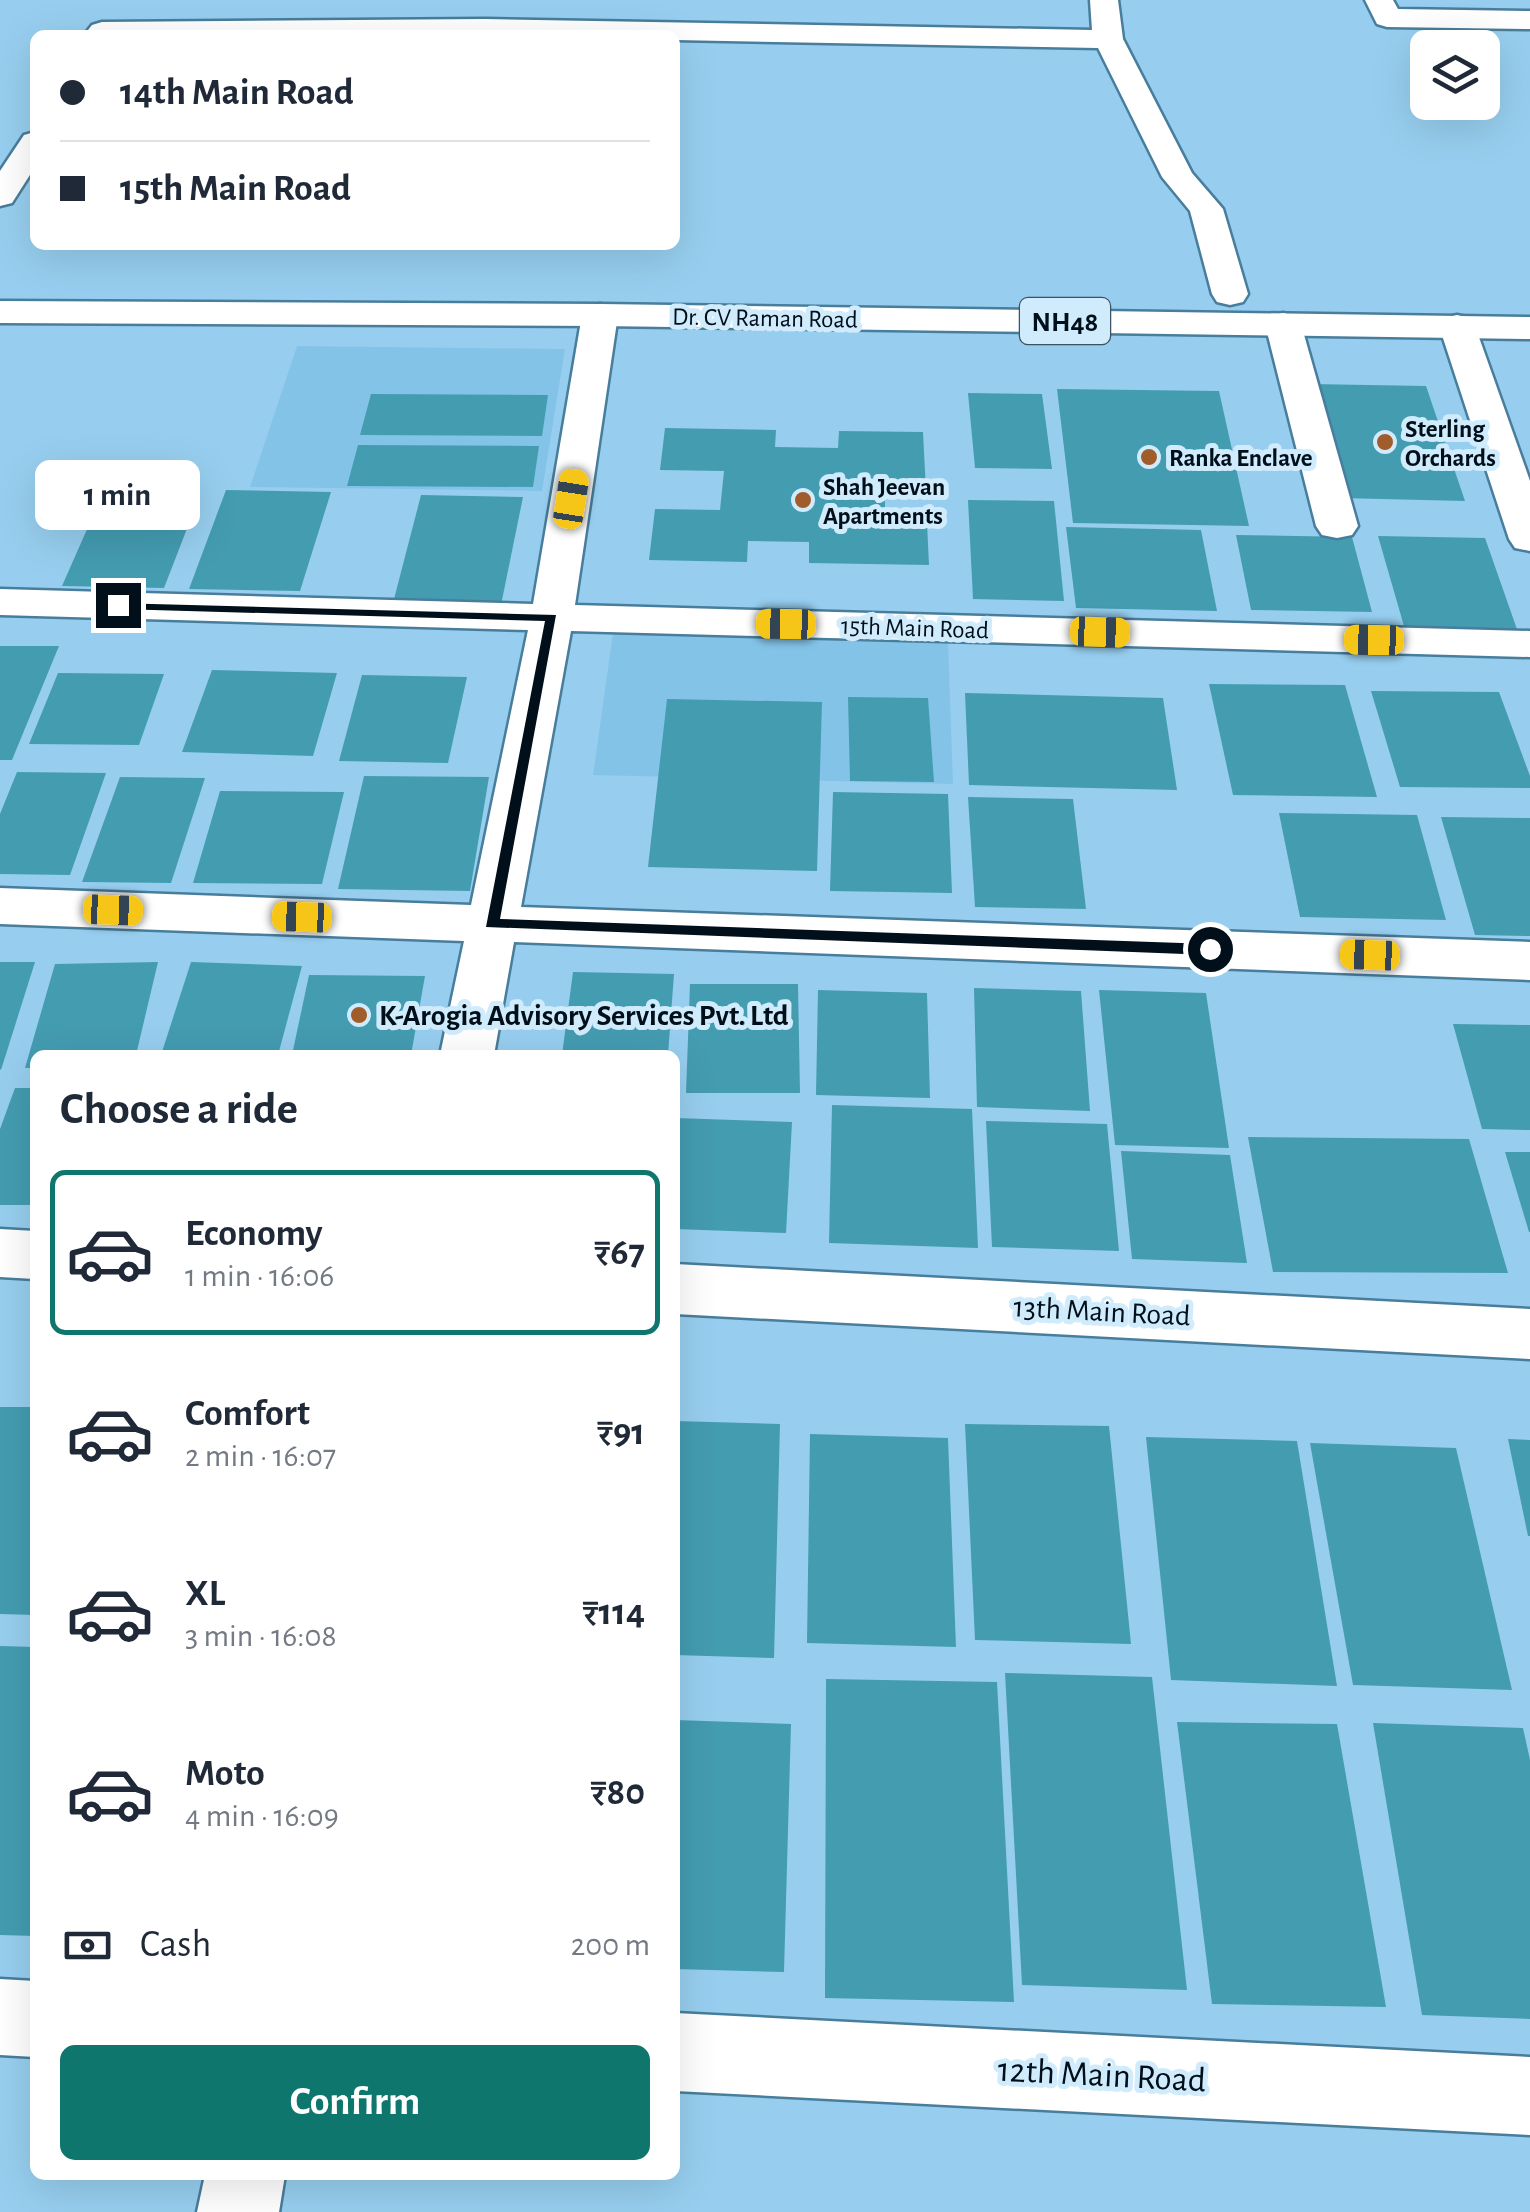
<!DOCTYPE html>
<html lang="en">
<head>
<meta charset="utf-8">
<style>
  :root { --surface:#fff; --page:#f2f2f3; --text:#1f2937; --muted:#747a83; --line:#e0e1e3; --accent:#0f766e }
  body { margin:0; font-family:"Alegreya Sans",sans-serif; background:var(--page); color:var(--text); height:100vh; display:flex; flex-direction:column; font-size:38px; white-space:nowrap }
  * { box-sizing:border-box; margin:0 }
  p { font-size:32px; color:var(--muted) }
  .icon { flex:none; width:55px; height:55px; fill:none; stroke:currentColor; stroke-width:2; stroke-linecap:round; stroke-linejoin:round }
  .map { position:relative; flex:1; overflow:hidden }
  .sheet { position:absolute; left:30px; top:1050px; width:650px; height:1130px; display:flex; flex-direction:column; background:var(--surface); border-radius:15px; box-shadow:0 10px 40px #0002 }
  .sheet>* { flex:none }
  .banner { position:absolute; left:30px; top:30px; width:650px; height:220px; border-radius:15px; box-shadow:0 10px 40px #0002; display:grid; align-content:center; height:220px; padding:0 30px; background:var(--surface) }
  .fabs { position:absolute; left:1410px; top:30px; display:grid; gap:20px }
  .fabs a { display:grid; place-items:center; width:90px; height:90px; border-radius:15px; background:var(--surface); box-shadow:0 10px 40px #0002; font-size:50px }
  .end { position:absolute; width:45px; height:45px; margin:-22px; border:12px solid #000f1a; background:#fff; box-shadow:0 0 0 5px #fff }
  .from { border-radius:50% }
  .bubble { position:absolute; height:70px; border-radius:15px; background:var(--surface); box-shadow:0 10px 40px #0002; font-size:32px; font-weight:600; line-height:70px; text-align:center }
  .car { position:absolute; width:30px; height:60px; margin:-30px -15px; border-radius:12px; box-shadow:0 0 8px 2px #0007; background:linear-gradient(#f5c518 24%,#345 0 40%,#f5c518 0 76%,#345 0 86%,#f5c518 0) }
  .banner b { display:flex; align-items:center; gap:35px; height:95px; font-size:38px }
  .banner b+b { border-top:2px solid var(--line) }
  .banner i { width:25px; height:25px; background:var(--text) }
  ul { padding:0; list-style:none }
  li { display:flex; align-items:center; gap:30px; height:165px; margin:0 20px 15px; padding:0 10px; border:5px solid transparent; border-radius:15px }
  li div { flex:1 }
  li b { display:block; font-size:38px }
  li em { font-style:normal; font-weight:600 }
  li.on { border-color:var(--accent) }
  li>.icon { width:90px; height:90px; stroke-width:1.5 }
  h2 { padding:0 30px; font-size:45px; line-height:120px }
  .pay { display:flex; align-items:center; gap:25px; height:110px; padding:0 30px; font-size:38px }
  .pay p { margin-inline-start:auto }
  .cta { display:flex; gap:20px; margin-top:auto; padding:20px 30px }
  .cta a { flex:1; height:115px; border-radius:15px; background:var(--accent); color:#fff; font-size:40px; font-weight:600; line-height:115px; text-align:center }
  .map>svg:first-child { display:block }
</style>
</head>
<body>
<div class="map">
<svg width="1530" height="2212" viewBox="0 0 1530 2212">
  <rect width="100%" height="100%" fill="#97ceef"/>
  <!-- built -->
  <g fill="#84c3e8">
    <polygon points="297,346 565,349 542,491 250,487"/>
    <polygon points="613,633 948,641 953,784 593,775"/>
  </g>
  <!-- building -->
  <g fill="#449cb1">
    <polygon points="1310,384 1426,386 1465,501 1340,498"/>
    <polygon points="1057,389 1219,391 1249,526 1073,523"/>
    <polygon points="968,393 1042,394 1052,469 975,468"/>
    <polygon points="371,394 548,395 542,436 360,435"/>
    <polygon points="665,428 776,430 775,447 838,448 839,431 923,432 926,491 885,491 885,522 927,523 929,565 809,563 809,542 748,541 747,562 649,560 655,509 720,510 724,471 660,470"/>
    <polygon points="358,445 539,446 533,487 347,486"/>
    <polygon points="226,490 331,492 300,591 189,589"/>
    <polygon points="103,493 200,495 164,588 62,586"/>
    <polygon points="421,495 523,497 501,605 393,603"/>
    <polygon points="968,500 1054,501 1064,601 973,599"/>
    <polygon points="1066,527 1201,530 1217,611 1076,608"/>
    <polygon points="1236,535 1352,537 1372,612 1251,610"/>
    <polygon points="1378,536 1485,538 1519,635 1406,633"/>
    <polygon points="0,646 59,646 12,760 0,760"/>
    <polygon points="212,670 337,673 313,756 182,752"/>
    <polygon points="58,673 164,674 139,745 29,744"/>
    <polygon points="362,675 467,677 448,763 339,761"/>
    <polygon points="1209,684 1345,685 1377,797 1233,795"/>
    <polygon points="1371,691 1499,692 1530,776 1530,788 1400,787"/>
    <polygon points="965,693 1163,698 1177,790 969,785"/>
    <polygon points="848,697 928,698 934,782 850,781"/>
    <polygon points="667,699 822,702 817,871 648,867"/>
    <polygon points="17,772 106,773 70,875 0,874 0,814"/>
    <polygon points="364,776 489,777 470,891 338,889"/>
    <polygon points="120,777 205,778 171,883 82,882"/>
    <polygon points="220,791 344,792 322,884 193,883"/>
    <polygon points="833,792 948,794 952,893 830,891"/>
    <polygon points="968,797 1073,799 1086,909 975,907"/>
    <polygon points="1279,813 1417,815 1446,920 1300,917"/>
    <polygon points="1441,817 1530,818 1530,936 1475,935"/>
    <polygon points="0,962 35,962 1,1070 0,1069"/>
    <polygon points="158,962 136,1055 35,1055 35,1068 25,1068 55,964"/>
    <polygon points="191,962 302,966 278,1055 161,1055"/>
    <polygon points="573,972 674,974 668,1055 562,1055"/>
    <polygon points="309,975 425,976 411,1055 292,1055"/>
    <polygon points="690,984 798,984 800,1093 686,1093"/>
    <polygon points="974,988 1081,991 1090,1111 977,1107"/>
    <polygon points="818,990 927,993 930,1098 816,1095"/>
    <polygon points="1099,990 1206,993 1229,1148 1115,1145"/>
    <polygon points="1453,1024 1530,1025 1530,1130 1482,1129"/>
    <polygon points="15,1088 35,1088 35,1205 0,1205 0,1129"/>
    <polygon points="832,1105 972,1109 978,1248 829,1243"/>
    <polygon points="675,1118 792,1122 786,1233 675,1229"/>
    <polygon points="986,1121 1107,1124 1119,1251 992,1247"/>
    <polygon points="1248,1137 1469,1139 1508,1273 1273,1272"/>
    <polygon points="1121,1151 1230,1155 1247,1263 1132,1259"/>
    <polygon points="1505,1152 1530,1152 1530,1232 1529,1232"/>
    <polygon points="0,1407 35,1407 35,1615 0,1614"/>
    <polygon points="675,1421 780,1424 774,1658 675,1655"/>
    <polygon points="965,1424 1109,1426 1131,1644 975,1640"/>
    <polygon points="810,1434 948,1438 956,1647 807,1643"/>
    <polygon points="1146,1437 1297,1441 1337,1686 1171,1680"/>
    <polygon points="1508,1439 1530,1440 1530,1536 1528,1536"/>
    <polygon points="1310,1443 1456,1448 1512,1690 1353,1685"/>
    <polygon points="0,1646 35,1647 35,1936 0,1935"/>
    <polygon points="1005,1673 1152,1677 1187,1990 1022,1985"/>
    <polygon points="826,1679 997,1682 1014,2002 825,1998"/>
    <polygon points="675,1720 791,1724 784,1972 675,1969"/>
    <polygon points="1177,1722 1337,1724 1386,2007 1212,2004"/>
    <polygon points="1373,1723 1523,1728 1530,1760 1530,2019 1422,2015"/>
  </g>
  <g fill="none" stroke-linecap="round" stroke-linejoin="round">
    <!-- minor casing -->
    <g stroke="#487d9b" stroke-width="5">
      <g id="minor">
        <polygon points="1090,0 1118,0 1123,39 1192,173 1223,209 1248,294 1243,302 1230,305 1217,302 1212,294 1190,211 1162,177 1098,48 675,40 675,35 84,35 92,25 102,22 485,19 1092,30"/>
        <polygon points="1365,0 1393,0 1398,9 1530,11 1530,29 1387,27 1377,24"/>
        <polygon points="35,132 35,167 12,203 0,206 0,171 24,135"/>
        <polygon points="600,304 613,307 618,315 575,605 1530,631 1530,657 571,631 521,907 1530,942 1530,980 514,942 494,1055 440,1055 464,941 0,924 0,888 471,905 528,630 0,615 0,589 533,604 582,315 587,307"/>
        <polygon points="1283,313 1296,316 1301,324 1358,526 1352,535 1337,538 1322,535 1316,526 1265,324 1270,316"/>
        <polygon points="1457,315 1470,318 1475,326 1530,481 1530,551 1515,548 1509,539 1439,326 1444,318"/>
        <polygon points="0,1229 35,1231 35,1279 0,1277"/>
        <polygon points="675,1264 1530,1309 1530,1359 675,1314"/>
        <polygon points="0,1979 35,1981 35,2057 0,2055"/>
        <polygon points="675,2013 1530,2057 1530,2135 675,2091"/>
        <polygon points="205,2175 285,2175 279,2212 197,2212"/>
      </g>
    </g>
    <!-- highway casing -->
    <g stroke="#487d9b" stroke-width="5">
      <polygon id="highway" points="0,301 600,304 1530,317 1530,339 600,326 0,323"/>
    </g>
    <!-- minor -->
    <use href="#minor" fill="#fff" fill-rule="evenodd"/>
    <!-- highway -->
    <use href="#highway" fill="#fff" fill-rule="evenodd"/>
  </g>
  <!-- route -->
  <polygon fill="#000f1a" points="114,603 556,615 500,919 1210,944 1218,949 1210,955 486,927 545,621 118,609 114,608"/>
  <!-- markers -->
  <g fill="#a05d2b" stroke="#d0ebfc" stroke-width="4">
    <circle cx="1385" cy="442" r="10"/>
    <circle cx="1149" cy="457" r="10"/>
    <circle cx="803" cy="500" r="10"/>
    <circle cx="359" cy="1015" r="10"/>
  </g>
  <g text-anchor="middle" stroke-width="10" stroke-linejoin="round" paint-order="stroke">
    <!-- far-street labels -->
    <g font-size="25" fill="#000f1a" stroke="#d0ebfc">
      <text transform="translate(765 317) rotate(1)" y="9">Dr. CV Raman Road</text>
      <text transform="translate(915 627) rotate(2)" y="9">15th Main Road</text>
    </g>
    <!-- far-poi labels -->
    <g font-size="25" font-weight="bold" fill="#000f1a" stroke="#d0ebfc" text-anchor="start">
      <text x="1405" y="437">Sterling<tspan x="1405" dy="29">Orchards</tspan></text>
      <text x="1169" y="466">Ranka Enclave</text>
      <text x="823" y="495">Shah Jeevan<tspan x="823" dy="29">Apartments</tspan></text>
    </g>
    <!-- shield labels -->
    <rect fill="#d0ebfc" stroke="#3e515e" stroke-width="2.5" x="1020" y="298" width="90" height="46" rx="8"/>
    <g font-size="28" font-weight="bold" fill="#000f1a">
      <text x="1065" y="331">NH48</text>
    </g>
    <!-- poi labels -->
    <g font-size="30" font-weight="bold" fill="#000f1a" stroke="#d0ebfc" text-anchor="start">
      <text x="379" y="1025">K-Arogia Advisory Services Pvt. Ltd</text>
    </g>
    <!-- street labels -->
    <g font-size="30" fill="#000f1a" stroke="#d0ebfc">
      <text transform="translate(1102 1311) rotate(3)" y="10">13th Main Road</text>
    </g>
    <!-- near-street labels -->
    <g font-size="35" fill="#000f1a" stroke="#d0ebfc">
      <text transform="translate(1102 2074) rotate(3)" y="12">12th Main Road</text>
    </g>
  </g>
</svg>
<div class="fabs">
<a><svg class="icon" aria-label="layers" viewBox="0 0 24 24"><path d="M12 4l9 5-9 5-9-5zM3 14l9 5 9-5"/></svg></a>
</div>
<i class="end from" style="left:1210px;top:949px"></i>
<i class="end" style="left:118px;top:605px"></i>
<div class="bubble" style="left:35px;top:460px;width:165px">1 min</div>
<i class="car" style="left:571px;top:499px;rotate:9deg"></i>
<i class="car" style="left:786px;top:624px;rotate:271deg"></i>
<i class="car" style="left:1100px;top:632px;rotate:92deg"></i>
<i class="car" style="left:1374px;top:640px;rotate:271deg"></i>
<i class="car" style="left:113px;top:910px;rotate:92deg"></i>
<i class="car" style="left:302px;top:917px;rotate:272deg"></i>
<i class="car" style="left:1370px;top:955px;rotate:272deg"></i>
<div class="banner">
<b><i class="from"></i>14th Main Road</b>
<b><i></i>15th Main Road</b>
</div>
<section class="sheet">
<h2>Choose a ride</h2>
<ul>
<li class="on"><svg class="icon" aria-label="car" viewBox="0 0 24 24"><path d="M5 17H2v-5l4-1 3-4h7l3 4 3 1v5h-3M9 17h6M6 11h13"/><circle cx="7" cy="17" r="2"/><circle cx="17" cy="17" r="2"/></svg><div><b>Economy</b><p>1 min · 16:06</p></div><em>₹67</em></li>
<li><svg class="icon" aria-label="car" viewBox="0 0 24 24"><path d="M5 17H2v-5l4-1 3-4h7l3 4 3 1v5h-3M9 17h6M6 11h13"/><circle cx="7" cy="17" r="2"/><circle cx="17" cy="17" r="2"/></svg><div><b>Comfort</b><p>2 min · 16:07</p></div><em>₹91</em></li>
<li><svg class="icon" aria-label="car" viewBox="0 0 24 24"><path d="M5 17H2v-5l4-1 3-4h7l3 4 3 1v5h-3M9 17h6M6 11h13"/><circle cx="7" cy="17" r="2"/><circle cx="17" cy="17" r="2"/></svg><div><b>XL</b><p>3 min · 16:08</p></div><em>₹114</em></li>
<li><svg class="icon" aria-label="car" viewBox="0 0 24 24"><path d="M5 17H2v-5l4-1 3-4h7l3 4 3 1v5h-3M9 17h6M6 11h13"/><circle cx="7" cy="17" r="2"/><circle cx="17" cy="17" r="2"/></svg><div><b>Moto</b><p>4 min · 16:09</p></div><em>₹80</em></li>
</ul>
<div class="pay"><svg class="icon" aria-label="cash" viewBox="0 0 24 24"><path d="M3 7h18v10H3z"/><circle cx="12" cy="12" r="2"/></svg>Cash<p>200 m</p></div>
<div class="cta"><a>Confirm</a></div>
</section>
</div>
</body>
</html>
